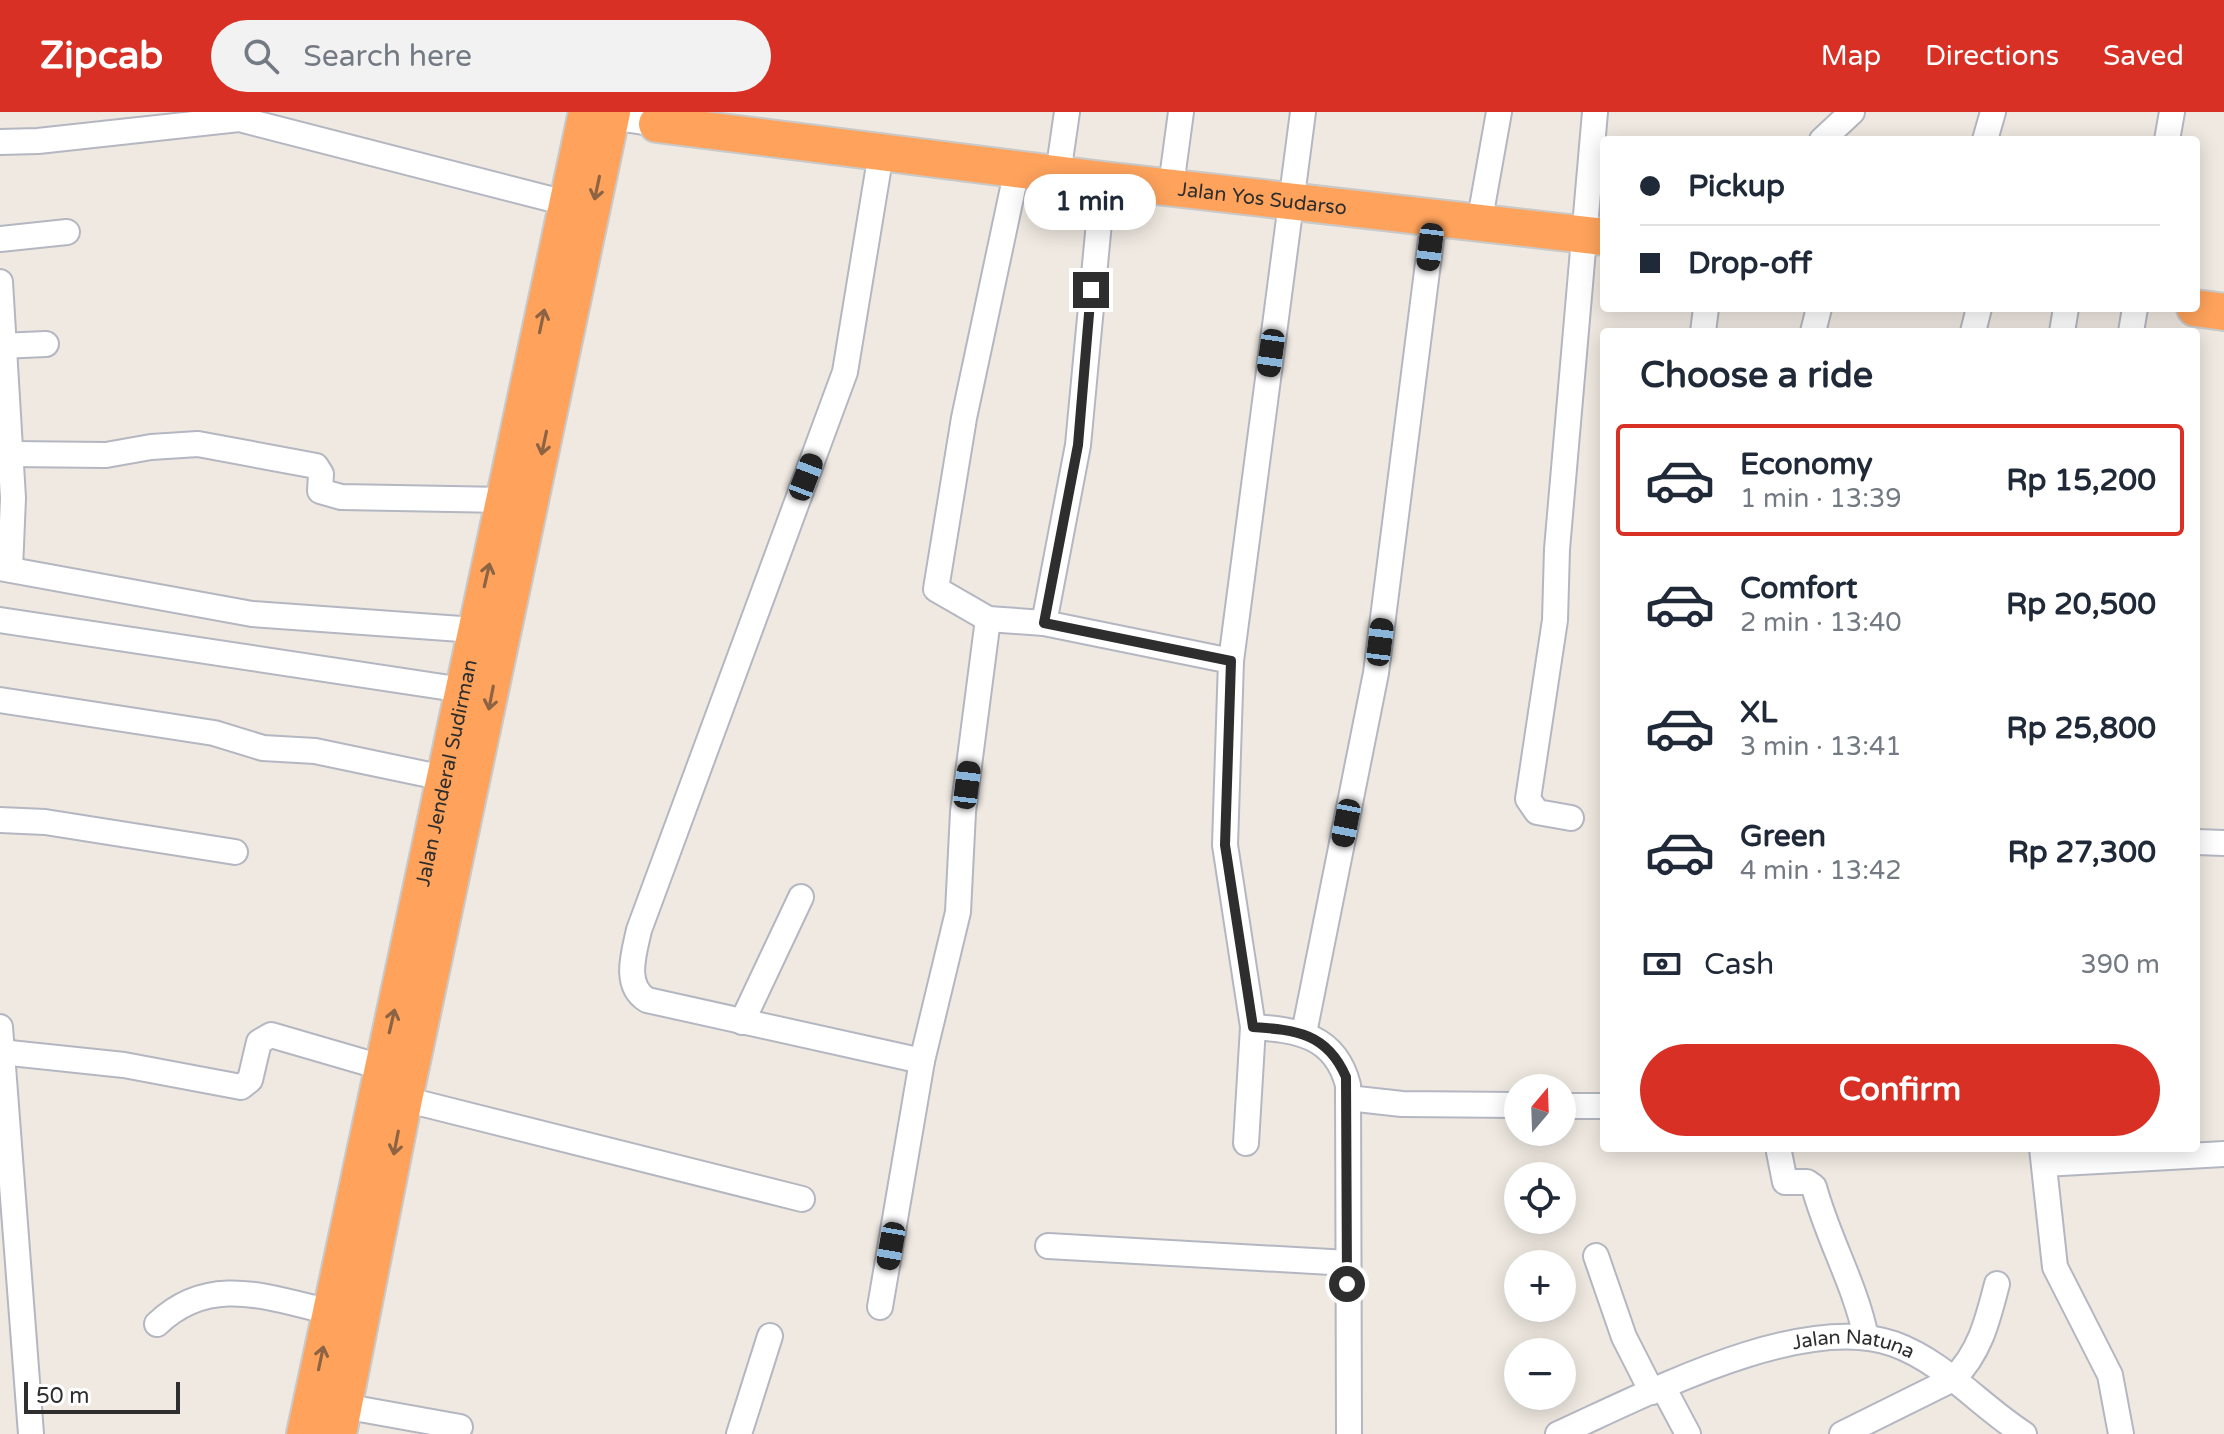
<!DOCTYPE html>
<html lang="en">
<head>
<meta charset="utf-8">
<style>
  :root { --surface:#fff; --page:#f2f2f3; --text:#1f2937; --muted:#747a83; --line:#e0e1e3; --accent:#d93025 }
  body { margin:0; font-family:"Varela Round",sans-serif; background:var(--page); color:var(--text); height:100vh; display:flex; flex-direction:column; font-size:30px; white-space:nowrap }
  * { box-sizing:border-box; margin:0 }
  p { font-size:26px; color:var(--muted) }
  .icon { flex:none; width:44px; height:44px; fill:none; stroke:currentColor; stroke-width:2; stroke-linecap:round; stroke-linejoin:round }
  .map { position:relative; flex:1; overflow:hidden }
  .sheet { position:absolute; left:1600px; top:216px; width:600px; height:824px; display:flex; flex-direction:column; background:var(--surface); border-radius:8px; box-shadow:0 4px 20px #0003 }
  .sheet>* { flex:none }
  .hud { position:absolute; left:1600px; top:24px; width:600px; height:176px; border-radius:8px; box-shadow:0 4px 20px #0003; display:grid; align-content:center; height:176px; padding:0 40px; background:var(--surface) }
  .needle { width:52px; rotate:19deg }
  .buttons { position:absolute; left:1504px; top:962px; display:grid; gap:16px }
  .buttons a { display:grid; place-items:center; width:72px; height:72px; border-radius:50%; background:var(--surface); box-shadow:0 4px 20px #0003; font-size:40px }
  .scale { position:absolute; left:24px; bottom:20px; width:156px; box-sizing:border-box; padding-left:8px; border:4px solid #2e2e2e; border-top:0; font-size:22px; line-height:28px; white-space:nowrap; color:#2e2e2e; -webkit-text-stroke:6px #fff; paint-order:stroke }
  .end { position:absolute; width:36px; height:36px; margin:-18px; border:10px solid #2e2e2e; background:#fff; box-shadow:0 0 0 4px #fff }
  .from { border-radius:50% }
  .bubble { position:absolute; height:56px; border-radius:28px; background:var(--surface); box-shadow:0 4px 20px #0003; font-size:26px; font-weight:700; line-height:56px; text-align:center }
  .car { position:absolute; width:24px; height:48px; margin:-24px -12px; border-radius:10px; box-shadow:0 0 6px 2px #0007; background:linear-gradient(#222 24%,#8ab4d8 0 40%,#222 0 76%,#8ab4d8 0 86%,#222 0) }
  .hud b { display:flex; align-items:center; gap:28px; height:76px; font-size:30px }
  .hud b+b { border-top:2px solid var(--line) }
  .hud i { width:20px; height:20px; background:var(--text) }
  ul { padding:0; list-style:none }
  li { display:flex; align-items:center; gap:24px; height:112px; margin:0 16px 12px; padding:0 24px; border:4px solid transparent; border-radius:8px }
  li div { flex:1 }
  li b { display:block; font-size:30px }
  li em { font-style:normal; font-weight:700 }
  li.selected { border-color:var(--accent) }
  li>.icon { width:72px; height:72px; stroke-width:1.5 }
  h2 { padding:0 40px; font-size:36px; line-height:96px }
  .pay { display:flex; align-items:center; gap:20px; height:88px; padding:0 40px; font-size:30px }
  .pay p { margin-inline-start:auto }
  .primary-button { display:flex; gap:16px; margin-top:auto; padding:16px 40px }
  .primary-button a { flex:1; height:92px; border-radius:48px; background:var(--accent); color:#fff; font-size:32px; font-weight:700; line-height:92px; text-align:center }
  header { display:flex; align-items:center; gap:48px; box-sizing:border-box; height:112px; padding:0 40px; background:var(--accent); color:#fff }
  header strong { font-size:38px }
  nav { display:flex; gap:44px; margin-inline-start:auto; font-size:28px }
  .search { width:560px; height:72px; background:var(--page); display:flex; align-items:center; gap:20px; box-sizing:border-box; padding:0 28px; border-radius:44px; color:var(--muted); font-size:30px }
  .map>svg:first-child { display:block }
</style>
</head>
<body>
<header>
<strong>Zipcab</strong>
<div class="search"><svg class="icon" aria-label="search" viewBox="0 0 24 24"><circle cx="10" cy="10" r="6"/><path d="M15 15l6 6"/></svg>Search here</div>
<nav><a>Map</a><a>Directions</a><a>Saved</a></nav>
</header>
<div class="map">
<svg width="2224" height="1322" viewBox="0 0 2224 1322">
  <rect width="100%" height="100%" fill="#efe9e1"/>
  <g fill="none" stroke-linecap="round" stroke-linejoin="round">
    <!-- minor casing -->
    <g stroke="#b4b7c1" stroke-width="28">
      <g id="minor">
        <polyline points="596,3 657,12"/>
        <polyline points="1822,28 1852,0"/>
        <polyline points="1985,28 1993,0"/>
        <polyline points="2167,28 2172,0"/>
        <polyline points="0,30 38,29 239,7 566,91"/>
        <path d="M881,41L845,260L639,818C634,841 623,873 647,888L922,949"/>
        <polyline points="1017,57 964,306 936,477 988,507 1044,511 1231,549"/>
        <polyline points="1058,62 1067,0"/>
        <polyline points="1171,74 1181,0"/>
        <polyline points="1479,112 1499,0"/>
        <polyline points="0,127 67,120"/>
        <polyline points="0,170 13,386 10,457"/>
        <polyline points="1703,220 1706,196"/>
        <polyline points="1813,220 1819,196"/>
        <polyline points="1973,220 1979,196"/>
        <polyline points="2062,220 2066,196"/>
        <polyline points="2131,220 2135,196"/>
        <polyline points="0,234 46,232"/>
        <polyline points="11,342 106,343 151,335 198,332 316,354 321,362 320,379 341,385 505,388"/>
        <polyline points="0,456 252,502 475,518"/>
        <polyline points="0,508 463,578"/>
        <polyline points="1044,511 1078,333 1103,68"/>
        <polyline points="0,588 214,621 263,636 315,639 444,666"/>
        <polyline points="1571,706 1537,700 1528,687 1555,508 1557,437 1595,0"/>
        <polyline points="0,708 45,710 235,740"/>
        <polyline points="2196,730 2224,731"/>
        <polyline points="742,910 801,785"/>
        <polyline points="0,915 31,1322"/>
        <path d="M1253,915C1297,918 1335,923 1348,973L1349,1322"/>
        <polyline points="1304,921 1376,561 1434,104"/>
        <polyline points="0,940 124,953 241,975 250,968 259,930 271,923 381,955"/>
        <polyline points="1348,986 1402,992 1518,993"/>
        <polyline points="404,987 802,1087"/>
        <polyline points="1562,994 1604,994"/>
        <polyline points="1246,1031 1253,915 1225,733 1231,549 1303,0"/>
        <polyline points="2042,1036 2055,1155 2110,1263 2121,1322"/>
        <path d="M1779,1040L1785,1070H1807L1814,1075C1828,1127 1855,1172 1866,1225"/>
        <polyline points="2044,1052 2224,1042"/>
        <polyline points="1048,1134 1348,1151"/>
        <polyline points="1596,1144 1624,1225 1652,1280"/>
        <polyline points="880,1195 922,949 958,800 963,700 988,507"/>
        <path d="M157,1212C210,1161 268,1186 331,1200"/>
        <polyline points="1663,1275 1688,1322"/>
        <polyline points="343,1294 460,1315"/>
        <polyline points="739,1322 770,1224"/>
        <path id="s1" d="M1558,1322C1643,1284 1802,1199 1894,1232C1944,1250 1980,1294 2024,1322"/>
        <path d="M1842,1322L1953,1267C1980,1241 1988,1207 1997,1172"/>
      </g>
    </g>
    <!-- highway casing -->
    <g stroke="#c9c9c9" stroke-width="40">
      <g id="highway">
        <path id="s2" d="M657,12L1103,68L1604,125"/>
        <polyline points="2195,196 2224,200"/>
        <path id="s3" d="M305,1322L587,0"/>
        <polyline points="338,1322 404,987 612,0"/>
      </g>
    </g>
    <!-- minor -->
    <use href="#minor" stroke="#fff" stroke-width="24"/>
    <!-- highway -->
    <use href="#highway" stroke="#ffa35c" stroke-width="36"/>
  </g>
  <!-- one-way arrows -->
  <defs><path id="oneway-shaft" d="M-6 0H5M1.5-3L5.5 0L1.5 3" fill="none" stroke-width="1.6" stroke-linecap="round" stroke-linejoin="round" transform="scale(2)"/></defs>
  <g stroke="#8c6343">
    <use href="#oneway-shaft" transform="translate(597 76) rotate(102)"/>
    <use href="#oneway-shaft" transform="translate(542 209) rotate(-78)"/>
    <use href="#oneway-shaft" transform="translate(544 331) rotate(102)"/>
    <use href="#oneway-shaft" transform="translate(487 463) rotate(-77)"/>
    <use href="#oneway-shaft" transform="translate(491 586) rotate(101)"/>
    <use href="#oneway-shaft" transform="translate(392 909) rotate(-77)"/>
    <use href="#oneway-shaft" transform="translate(396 1031) rotate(101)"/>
    <use href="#oneway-shaft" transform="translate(321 1246) rotate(-78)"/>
  </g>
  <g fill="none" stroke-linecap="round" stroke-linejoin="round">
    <!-- route -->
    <path stroke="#2e2e2e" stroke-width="10" d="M1091,178L1078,333L1044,511L1231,549L1225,733L1253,915C1296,918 1327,921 1346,965L1347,1172"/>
  </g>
  <g text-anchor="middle" stroke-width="8" stroke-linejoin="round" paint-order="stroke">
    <!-- street labels -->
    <g font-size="20" fill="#2e2e2e" stroke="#fff">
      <text dy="7" stroke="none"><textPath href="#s2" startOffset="610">Jalan Yos Sudarso</textPath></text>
      <text dy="7" stroke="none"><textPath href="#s3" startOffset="676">Jalan Jenderal Sudirman</textPath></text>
      <text dy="7" stroke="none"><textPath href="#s1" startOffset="314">Jalan Natuna</textPath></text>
    </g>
  </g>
</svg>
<div class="buttons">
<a><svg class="needle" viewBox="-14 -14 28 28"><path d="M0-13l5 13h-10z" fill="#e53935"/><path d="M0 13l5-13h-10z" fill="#747a83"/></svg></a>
<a><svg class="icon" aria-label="locate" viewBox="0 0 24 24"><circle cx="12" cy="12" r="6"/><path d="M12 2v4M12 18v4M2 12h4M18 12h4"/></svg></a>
<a>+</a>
<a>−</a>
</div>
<div class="scale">50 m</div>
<i class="end from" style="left:1347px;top:1172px"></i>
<i class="end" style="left:1091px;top:178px"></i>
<div class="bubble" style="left:1024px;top:62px;width:132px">1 min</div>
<i class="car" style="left:1430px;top:135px;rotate:187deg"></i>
<i class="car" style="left:1271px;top:241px;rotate:188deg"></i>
<i class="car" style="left:806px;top:365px;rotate:21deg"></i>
<i class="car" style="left:1380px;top:530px;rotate:7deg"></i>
<i class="car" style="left:967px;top:673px;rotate:7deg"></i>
<i class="car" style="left:1346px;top:711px;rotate:191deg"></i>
<i class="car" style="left:891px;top:1134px;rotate:190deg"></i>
<div class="hud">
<b><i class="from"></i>Pickup</b>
<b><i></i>Drop-off</b>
</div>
<section class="sheet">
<h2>Choose a ride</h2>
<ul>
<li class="selected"><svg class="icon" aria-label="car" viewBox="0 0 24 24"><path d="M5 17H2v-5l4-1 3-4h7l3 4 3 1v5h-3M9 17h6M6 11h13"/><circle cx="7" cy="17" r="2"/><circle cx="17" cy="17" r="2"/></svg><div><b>Economy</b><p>1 min · 13:39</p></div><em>Rp 15,200</em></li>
<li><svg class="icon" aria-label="car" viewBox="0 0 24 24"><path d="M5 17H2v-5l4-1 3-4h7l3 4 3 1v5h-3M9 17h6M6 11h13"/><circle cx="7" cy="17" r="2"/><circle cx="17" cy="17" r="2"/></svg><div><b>Comfort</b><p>2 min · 13:40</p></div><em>Rp 20,500</em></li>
<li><svg class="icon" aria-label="car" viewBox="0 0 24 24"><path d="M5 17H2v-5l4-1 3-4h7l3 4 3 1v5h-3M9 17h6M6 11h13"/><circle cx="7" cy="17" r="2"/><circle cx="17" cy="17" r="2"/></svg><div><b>XL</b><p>3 min · 13:41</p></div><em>Rp 25,800</em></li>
<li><svg class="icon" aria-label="car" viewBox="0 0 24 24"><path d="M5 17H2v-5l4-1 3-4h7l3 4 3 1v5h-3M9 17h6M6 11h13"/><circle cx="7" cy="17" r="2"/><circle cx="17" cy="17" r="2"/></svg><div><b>Green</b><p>4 min · 13:42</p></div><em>Rp 27,300</em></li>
</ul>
<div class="pay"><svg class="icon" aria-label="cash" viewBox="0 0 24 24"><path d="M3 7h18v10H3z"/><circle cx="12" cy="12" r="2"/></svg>Cash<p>390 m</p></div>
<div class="primary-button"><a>Confirm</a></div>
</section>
</div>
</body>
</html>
